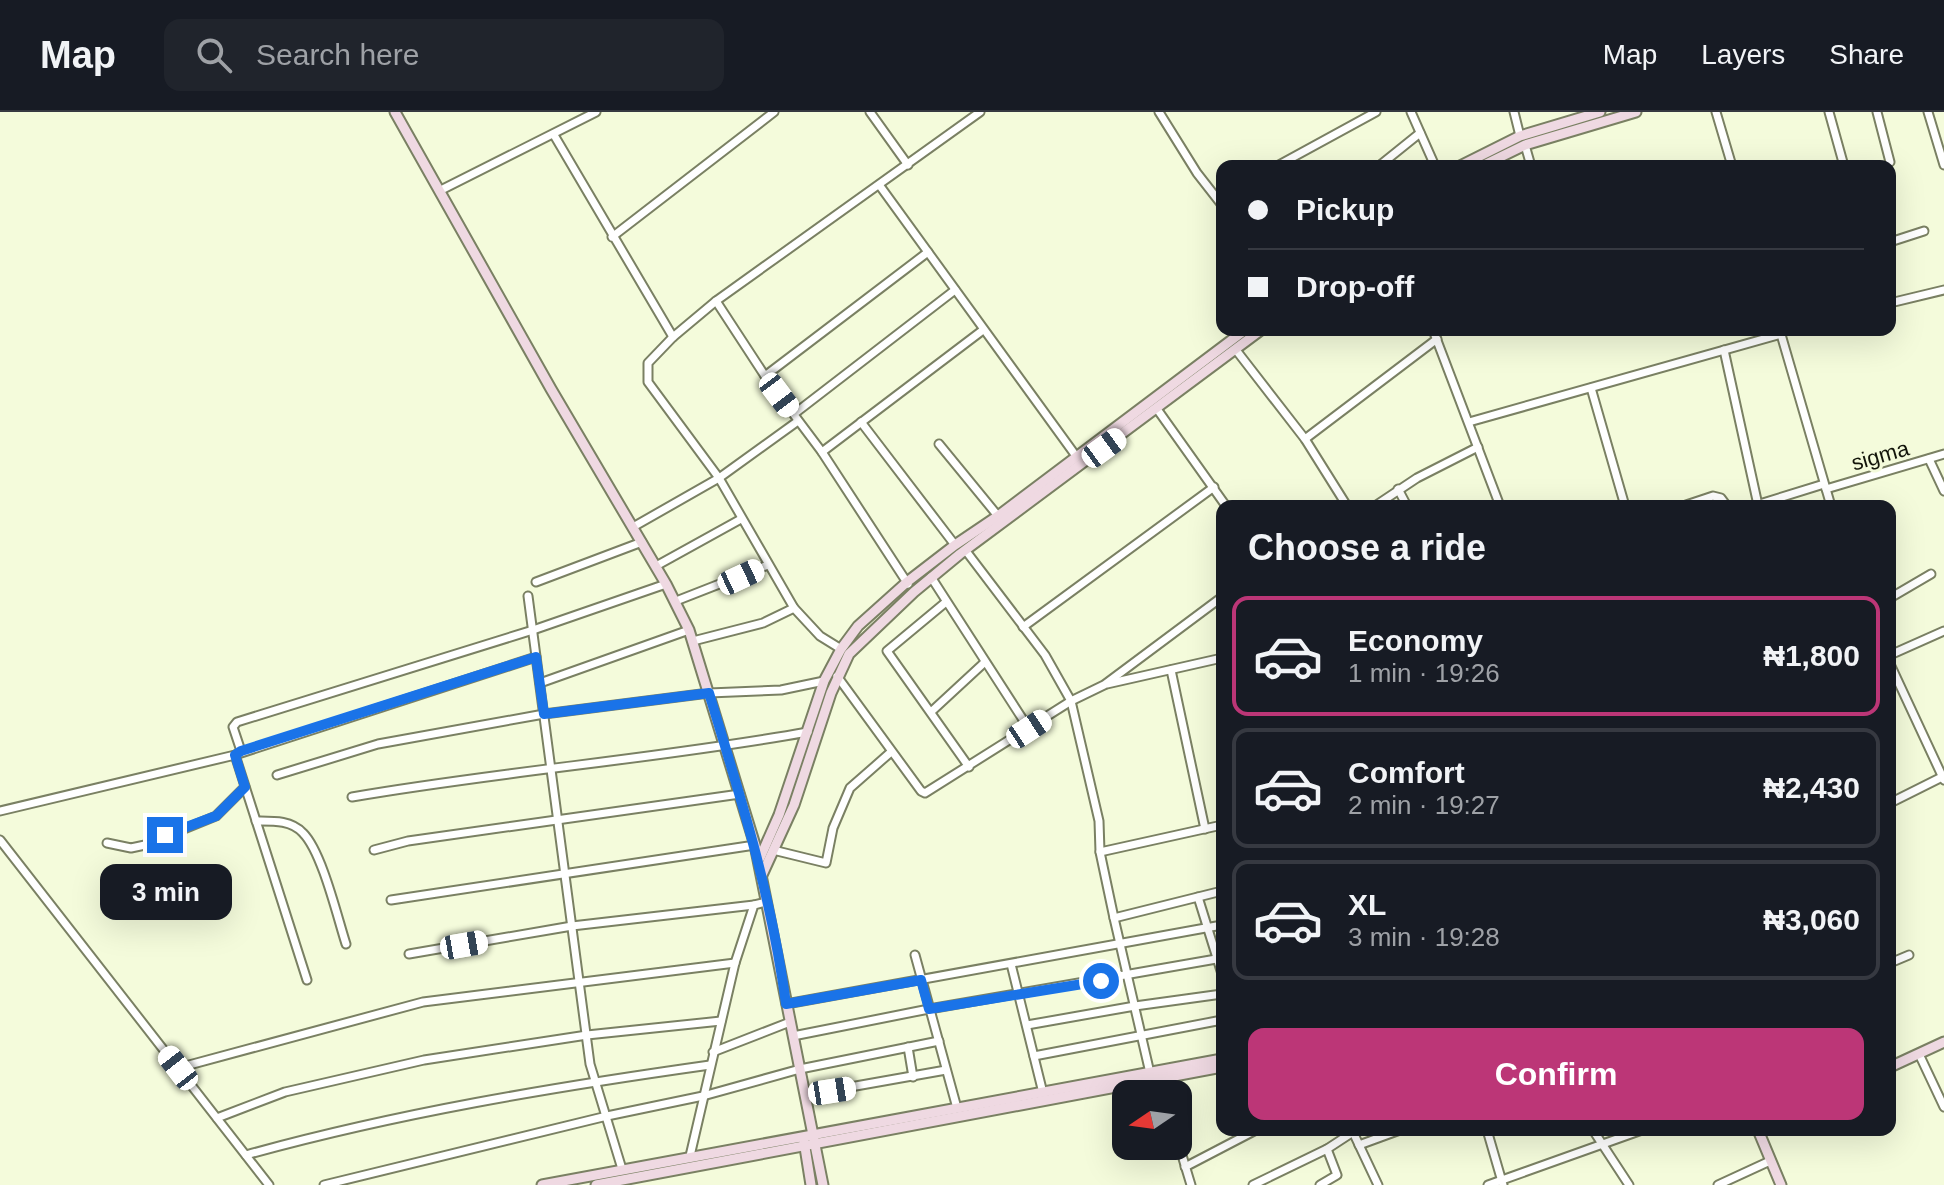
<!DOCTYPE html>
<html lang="en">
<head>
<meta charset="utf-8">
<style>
  :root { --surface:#171b24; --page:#20242c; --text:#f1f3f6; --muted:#9ea1a6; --line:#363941; --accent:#bc3677 }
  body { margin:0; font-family:Helvetica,sans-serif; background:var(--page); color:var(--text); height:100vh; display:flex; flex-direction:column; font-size:30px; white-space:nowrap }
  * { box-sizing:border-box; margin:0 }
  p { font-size:26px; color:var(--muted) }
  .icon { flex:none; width:44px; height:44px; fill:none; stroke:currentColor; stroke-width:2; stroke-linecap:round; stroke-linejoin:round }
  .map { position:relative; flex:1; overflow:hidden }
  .side { position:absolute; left:1216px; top:388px; width:680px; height:636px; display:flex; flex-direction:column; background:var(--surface); border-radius:16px; box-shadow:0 8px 32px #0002 }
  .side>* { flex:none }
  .hud { position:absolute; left:1216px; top:48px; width:680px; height:176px; border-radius:16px; box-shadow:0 8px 32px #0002; display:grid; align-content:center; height:176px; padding:0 32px; background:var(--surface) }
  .needle { width:52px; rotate:257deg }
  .buttons { position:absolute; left:1112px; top:968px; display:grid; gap:16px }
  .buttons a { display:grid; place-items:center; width:80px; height:80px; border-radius:16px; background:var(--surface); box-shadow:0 8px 32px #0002; font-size:40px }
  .end { position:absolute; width:36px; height:36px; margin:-18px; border:10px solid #1a73e8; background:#fff; box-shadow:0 0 0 4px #fff }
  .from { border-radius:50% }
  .bubble { position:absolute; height:56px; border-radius:16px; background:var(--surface); box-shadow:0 8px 32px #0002; font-size:26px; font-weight:700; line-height:56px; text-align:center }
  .car { position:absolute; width:24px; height:48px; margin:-24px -12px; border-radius:10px; box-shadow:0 0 6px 2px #0007; background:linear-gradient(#fff 24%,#345 0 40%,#fff 0 76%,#345 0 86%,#fff 0) }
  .hud b { display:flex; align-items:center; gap:28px; height:76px; font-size:30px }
  .hud b+b { border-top:2px solid var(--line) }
  .hud i { width:20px; height:20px; background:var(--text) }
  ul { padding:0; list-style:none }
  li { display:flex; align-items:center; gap:24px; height:120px; margin:0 16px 12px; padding:0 16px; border:4px solid var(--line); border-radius:16px }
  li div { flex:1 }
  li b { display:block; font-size:30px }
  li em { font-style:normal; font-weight:700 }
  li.active { border-color:var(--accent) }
  li>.icon { width:72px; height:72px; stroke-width:1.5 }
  h2 { padding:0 32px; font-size:36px; line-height:96px }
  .button { display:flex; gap:16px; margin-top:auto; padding:16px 32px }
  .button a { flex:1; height:92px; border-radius:16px; background:var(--accent); color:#fff; font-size:32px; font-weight:700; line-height:92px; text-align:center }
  header { display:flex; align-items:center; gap:48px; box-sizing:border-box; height:112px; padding:0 40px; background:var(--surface); border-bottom:2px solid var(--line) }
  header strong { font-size:38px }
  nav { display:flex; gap:44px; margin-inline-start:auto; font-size:28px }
  .search { width:560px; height:72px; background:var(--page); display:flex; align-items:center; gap:20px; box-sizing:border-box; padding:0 28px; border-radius:16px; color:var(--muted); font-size:30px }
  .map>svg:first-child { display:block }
</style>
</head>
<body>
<header>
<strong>Map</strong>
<div class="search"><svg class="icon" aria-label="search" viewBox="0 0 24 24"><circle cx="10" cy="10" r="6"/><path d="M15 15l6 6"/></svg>Search here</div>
<nav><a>Map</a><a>Layers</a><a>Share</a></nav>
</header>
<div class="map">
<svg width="1944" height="1073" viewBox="0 0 1944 1073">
  <rect width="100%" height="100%" fill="#f4fbdb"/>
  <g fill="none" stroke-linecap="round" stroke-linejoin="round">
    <!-- street casing -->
    <g stroke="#7a8063" stroke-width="11">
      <g id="street">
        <polyline points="870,0 908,53"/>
        <polyline points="1159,0 1197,61 1222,93"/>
        <polyline points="1411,0 1435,54"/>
        <polyline points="1514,0 1520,24"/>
        <polyline points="1716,0 1732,54"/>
        <polyline points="1829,0 1844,54"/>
        <polyline points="1877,0 1890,50"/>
        <polyline points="1928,0 1944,53"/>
        <polyline points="554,23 673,225 716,189 980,0"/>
        <polyline points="1525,33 1531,54"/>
        <polyline points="1277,54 1376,0"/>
        <polyline points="1379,54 1420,21"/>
        <polyline points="880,74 1076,344"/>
        <polyline points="441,78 596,0"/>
        <polyline points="612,125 774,0"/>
        <polyline points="1890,130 1924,119"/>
        <polyline points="716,189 765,264 822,340 908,472"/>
        <polyline points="1890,191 1944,178"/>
        <polyline points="1433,218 1500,394"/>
        <polyline points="1780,219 1831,394"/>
        <polyline points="673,225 648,251 648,270 719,366 794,496 820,524 841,537"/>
        <polyline points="1236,238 1305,327 1347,394"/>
        <polyline points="1724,238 1758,393"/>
        <polyline points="765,264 928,140"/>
        <polyline points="1591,276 1625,394"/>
        <polyline points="1157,297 1226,394"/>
        <polyline points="794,302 955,178"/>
        <polyline points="861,310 955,433"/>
        <polyline points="1469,310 1781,222"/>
        <polyline points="1305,327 1437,227"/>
        <polyline points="939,332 998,404"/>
        <polyline points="822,340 983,218"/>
        <polyline points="1929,347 1944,379"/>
        <polyline points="1398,377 1407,394"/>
        <polyline points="1826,377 1944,342"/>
        <polyline points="1686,393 1713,384 1721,386 1727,394"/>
        <polyline points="1375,394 1417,366 1478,335"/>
        <polyline points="1753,394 1824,372"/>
        <polyline points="633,415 719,366 798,309"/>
        <polyline points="966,439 1045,543 1071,589 1099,709 1100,740 1114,806 1150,961"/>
        <polyline points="656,454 741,407"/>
        <polyline points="931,465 1029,617"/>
        <polyline points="536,470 642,430"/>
        <polyline points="528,484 590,952 622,1057"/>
        <polyline points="1890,486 1931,462"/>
        <polyline points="676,489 768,453"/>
        <polyline points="946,490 887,539 969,655"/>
        <polyline points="1023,515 1214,375"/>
        <polyline points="693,529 763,511 794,496"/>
        <polyline points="1890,543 1944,519"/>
        <polyline points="1890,552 1944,668"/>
        <polyline points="1171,558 1205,717"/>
        <polyline points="837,564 921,679 925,681 1071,589 1104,573 1222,485"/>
        <polyline points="540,571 689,518"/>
        <polyline points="1107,572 1222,546"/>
        <polyline points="932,599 985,550"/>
        <polyline points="241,639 233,615 237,610 533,518 666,472"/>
        <polyline points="235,643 307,868"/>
        <polyline points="277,663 378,632 544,602 709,581 781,578 824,569"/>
        <path d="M352,685C503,659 657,647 808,620"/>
        <polyline points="1890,691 1942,665"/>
        <polyline points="0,699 235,643 536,545"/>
        <path d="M256,709C273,709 291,708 303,721C322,740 337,804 346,832"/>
        <polyline points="0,728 269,1073"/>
        <polyline points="107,731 131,736 145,733 216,704 245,675"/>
        <polyline points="374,738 408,729 740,682"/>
        <polyline points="773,738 826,751 833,716 850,676 891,640"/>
        <polyline points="1100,740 1222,713"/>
        <polyline points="1198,785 1222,862"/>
        <polyline points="391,788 755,733"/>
        <polyline points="1114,806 1222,779"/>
        <polyline points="409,842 572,814 754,793"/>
        <polyline points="915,843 957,996"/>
        <polyline points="1890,851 1909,843"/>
        <polyline points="1011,852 1043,981"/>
        <polyline points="786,892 1222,813"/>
        <polyline points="1027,913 1135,894 1222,882"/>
        <polyline points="793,924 929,897 1222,846"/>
        <polyline points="908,935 913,965"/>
        <polyline points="713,940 790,910"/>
        <polyline points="1919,942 1944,995"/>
        <polyline points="1034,944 1222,908"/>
        <polyline points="178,956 423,890 735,851"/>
        <polyline points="1160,967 1164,982"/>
        <polyline points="805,983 946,958"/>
        <polyline points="217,1006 285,980 424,948 587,923 721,909"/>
        <polyline points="1352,1018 1378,1073"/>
        <polyline points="1487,1018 1503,1073"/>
        <polyline points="1593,1018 1629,1073"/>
        <polyline points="1178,1030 1191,1073"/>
        <polyline points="1359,1033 1400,1018"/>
        <path d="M246,1043C397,1001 554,975 710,953"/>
        <polyline points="690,1044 735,851 754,793 766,790"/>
        <polyline points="1185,1055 1256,1018"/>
        <polyline points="324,1073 607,1004 703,984 800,957 939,929"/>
        <polyline points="1253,1073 1327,1037 1353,1020"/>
        <polyline points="1320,1073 1337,1063 1327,1037"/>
        <polyline points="1488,1073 1642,1018"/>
        <polyline points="1718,1073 1770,1049"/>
      </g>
    </g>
    <!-- secondary casing -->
    <g stroke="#7a8063" stroke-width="13">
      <g id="secondary">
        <polyline points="395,0 551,277 666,472 689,518 755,733 823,1073"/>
        <polyline points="1460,54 1520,24 1600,0"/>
        <polyline points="1482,54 1525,33 1636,0"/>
        <polyline points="760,746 779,703 824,569 841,537 858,514 907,470 955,433 998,404 1245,218"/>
        <polyline points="762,763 794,693 831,581 849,542 914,480 960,442 1261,218"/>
        <polyline points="1890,955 1944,930"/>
        <polyline points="1758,1018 1781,1073"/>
        <polyline points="804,1029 811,1073"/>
        <polyline points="542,1073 1222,947"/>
        <polyline points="596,1073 1222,955"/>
      </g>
    </g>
    <!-- street -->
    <use href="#street" stroke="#fff" stroke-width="7"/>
    <!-- secondary -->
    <use href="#secondary" stroke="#efd9e2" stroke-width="9"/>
  </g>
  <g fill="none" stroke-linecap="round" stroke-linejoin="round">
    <!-- route -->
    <path stroke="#1a73e8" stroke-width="10" d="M165,723L216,704L245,675L235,643L241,639L536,545L544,602L709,581C740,683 772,785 786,892L921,868L929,897L1101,869"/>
  </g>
  <g text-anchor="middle" stroke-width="6" stroke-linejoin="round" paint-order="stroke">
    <!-- street labels -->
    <g font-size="22" fill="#13150a" stroke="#f4fbdb">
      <text transform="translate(1880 343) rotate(-16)" y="8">sigma</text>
    </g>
  </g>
</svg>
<div class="buttons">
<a><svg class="needle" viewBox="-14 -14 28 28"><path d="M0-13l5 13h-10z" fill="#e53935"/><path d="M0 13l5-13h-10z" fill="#9ea1a6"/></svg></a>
</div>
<i class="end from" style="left:1101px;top:869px"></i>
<i class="end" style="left:165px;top:723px"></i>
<div class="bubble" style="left:100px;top:752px;width:132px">3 min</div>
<i class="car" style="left:779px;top:283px;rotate:143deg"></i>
<i class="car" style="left:1104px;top:336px;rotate:54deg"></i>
<i class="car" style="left:741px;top:465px;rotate:65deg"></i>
<i class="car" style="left:1029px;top:617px;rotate:57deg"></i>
<i class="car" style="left:464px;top:833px;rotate:80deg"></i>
<i class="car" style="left:178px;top:956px;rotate:322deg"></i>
<i class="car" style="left:832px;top:979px;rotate:81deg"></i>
<div class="hud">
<b><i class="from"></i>Pickup</b>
<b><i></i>Drop-off</b>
</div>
<section class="side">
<h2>Choose a ride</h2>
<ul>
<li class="active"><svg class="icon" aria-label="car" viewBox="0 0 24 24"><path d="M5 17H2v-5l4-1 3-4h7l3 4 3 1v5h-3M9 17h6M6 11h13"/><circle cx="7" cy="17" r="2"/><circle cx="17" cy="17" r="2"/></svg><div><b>Economy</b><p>1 min · 19:26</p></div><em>₦1,800</em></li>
<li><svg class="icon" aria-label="car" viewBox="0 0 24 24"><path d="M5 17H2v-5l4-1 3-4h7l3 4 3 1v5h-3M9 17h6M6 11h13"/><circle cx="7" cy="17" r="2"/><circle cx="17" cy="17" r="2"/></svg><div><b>Comfort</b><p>2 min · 19:27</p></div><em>₦2,430</em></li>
<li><svg class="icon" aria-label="car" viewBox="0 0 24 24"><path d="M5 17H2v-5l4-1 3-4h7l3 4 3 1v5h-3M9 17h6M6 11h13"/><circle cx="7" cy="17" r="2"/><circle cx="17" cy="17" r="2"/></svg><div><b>XL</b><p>3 min · 19:28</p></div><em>₦3,060</em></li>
</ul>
<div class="button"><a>Confirm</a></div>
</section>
</div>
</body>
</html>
